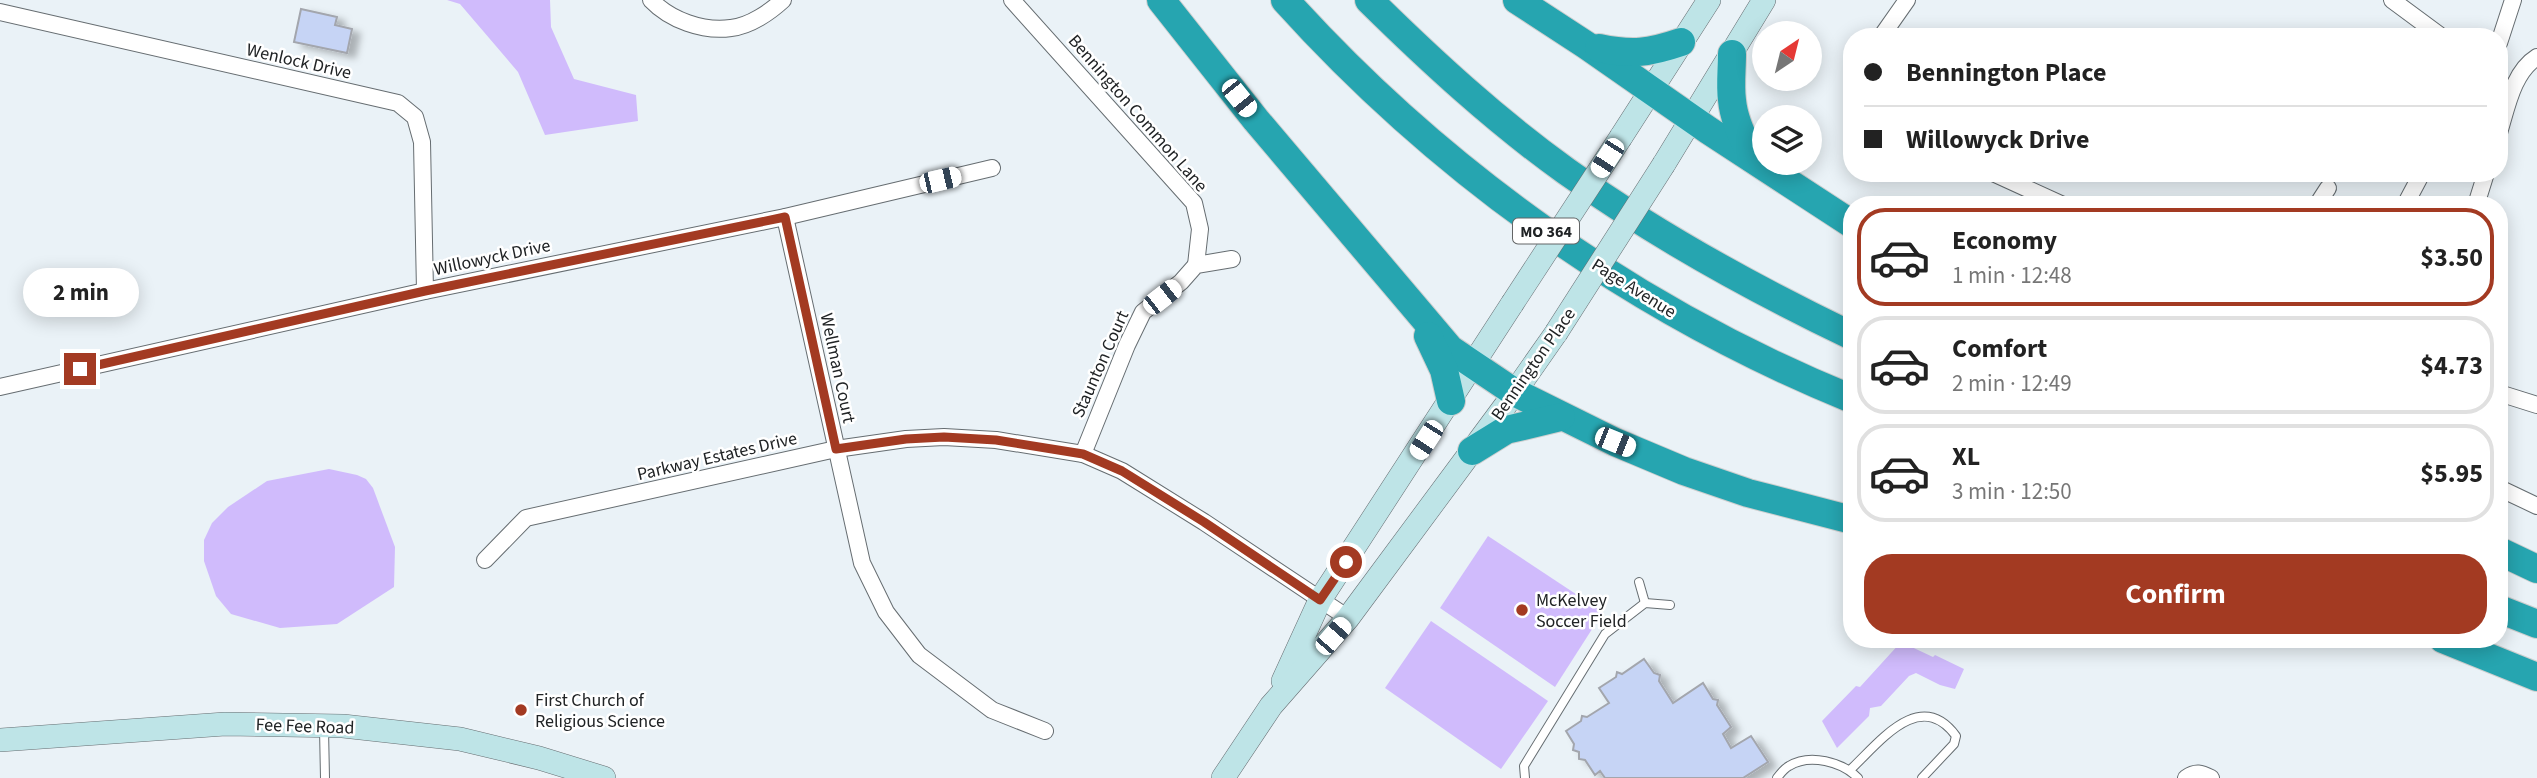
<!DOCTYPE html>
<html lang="en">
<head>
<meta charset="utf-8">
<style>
  :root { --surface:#fff; --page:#f6f6f6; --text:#222; --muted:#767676; --line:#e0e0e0; --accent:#a33a22 }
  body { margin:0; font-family:"Source Sans 3",sans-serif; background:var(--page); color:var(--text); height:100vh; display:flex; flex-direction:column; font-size:26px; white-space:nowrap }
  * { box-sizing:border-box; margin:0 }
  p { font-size:23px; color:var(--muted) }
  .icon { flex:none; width:38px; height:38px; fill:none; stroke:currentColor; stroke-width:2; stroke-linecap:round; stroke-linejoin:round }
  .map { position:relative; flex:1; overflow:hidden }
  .side { position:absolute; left:1843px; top:196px; width:665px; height:452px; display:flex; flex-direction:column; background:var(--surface); border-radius:28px; box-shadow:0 4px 18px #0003 }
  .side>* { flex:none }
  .hud { position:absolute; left:1843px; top:28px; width:665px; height:154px; border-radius:28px; box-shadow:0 4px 18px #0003; display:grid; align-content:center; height:154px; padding:0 21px; background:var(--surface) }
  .needle { width:46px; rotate:35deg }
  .tools { position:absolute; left:1752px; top:21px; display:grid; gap:14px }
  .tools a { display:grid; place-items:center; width:70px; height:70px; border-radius:50%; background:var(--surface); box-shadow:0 4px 18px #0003; font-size:35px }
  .end { position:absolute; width:32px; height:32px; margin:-16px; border:9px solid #a33a22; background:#fff; box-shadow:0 0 0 4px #fff }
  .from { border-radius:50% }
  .bubble { position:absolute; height:49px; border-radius:24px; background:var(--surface); box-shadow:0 4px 18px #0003; font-size:23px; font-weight:700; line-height:49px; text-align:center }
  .car { position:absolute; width:21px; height:42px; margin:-21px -10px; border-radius:9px; box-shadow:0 0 5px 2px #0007; background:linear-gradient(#fff 24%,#345 0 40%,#fff 0 76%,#345 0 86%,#fff 0) }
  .hud b { display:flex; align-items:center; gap:24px; height:66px; font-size:26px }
  .hud b+b { border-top:2px solid var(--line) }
  .hud i { width:18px; height:18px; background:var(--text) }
  ul { padding:12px 0 0; list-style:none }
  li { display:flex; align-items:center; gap:21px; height:98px; margin:0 14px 10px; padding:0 7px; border:4px solid var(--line); border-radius:28px }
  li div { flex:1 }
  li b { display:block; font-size:26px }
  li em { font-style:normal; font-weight:700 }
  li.active { border-color:var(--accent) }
  li>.icon { width:63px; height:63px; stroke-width:1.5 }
  .primary-button { display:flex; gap:14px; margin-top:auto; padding:14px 21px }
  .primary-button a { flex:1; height:80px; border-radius:28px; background:var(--accent); color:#fff; font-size:28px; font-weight:700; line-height:80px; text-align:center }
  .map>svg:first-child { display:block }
</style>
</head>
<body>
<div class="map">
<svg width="2537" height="778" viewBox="0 0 2537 778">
  <defs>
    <filter id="shadow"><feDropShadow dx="8" dy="4.5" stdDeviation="3.5" flood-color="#0004"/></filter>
  </defs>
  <rect width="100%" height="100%" fill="#eaf2f7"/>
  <!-- green -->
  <g fill="#d0bbfc">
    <polygon points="447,0 550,0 551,27 574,79 636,95 638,121 545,135 518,72 460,4"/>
    <polygon points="329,469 357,475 366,479 373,488 395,547 394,587 337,624 280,628 231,614 216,596 204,561 204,540 212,523 228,507 267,481"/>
    <polygon points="1488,536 1603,612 1555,687 1440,608"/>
    <polygon points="1431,621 1548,701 1501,769 1385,688"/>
    <polygon points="1901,642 1933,657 1935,655 1964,669 1955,689 1940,685 1916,673 1909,676 1881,706 1870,708 1869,716 1837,748 1822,721 1856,686 1860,687"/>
  </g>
  <!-- building -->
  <g fill="#c6d4f5" stroke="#a3a6ad" stroke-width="2" filter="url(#shadow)">
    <polygon points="301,9 337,17 335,25 352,29 347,53 294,42"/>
    <polygon points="1644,659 1654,673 1660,675 1659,681 1673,703 1703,683 1713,699 1718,700 1717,705 1731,727 1723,734 1731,748 1751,736 1768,762 1743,778 1605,778 1600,771 1595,775 1585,760 1579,759 1579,752 1573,750 1574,744 1566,731 1581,721 1582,716 1587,717 1609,703 1599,688 1616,677 1617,672 1622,674"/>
  </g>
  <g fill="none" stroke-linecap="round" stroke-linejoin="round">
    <!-- lane casing -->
    <g stroke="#666d71" stroke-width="10">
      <g id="lane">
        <polyline points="1639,582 1645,603"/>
        <polyline points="324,729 325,778"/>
        <path d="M1850,770C1879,743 1920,687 1956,736L1954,744L1922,778"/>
        <polyline points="1525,778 1524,766 1605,634 1645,603 1670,605"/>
        <path d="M1777,778C1780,774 1785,768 1789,766C1810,753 1842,762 1858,778"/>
      </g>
    </g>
    <!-- street casing -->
    <g stroke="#666d71" stroke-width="18">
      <g id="street">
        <path d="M651,0C670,20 703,32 731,28C750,26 770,12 783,0"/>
        <polyline points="1012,0 1194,203 1200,229 1196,265"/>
        <polyline points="2392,0 2442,37"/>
        <polyline points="0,12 398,103 415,117 422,142 425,291"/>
        <polyline points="1881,37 1907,0"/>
        <polyline points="2499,43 2513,0"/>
        <path d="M2499,133C2507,107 2513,72 2537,57"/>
        <polyline points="1993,173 2063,205"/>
        <polyline points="2317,205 2328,188"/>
        <polyline points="2405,205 2422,173"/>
        <polyline points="2476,205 2486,173"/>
        <polyline points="785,217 862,563 886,612 919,655 992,710 1045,731"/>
        <polyline points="0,387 425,291 785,217 992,168"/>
        <polyline points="2499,393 2537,405"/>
        <polyline points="1083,454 1127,345 1143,312 1181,282 1196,265 1232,259"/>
        <polyline points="2499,488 2537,506"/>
        <polyline points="485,560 526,518 836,449 906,439 944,437 996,440 1083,454 1122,471 1204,522 1348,618"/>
        <path d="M2186,778C2196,771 2201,773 2211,778"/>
      </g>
    </g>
    <!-- secondary casing -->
    <g stroke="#666d71" stroke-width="24">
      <g id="secondary">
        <polyline points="1621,137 1709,0"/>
        <polyline points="1664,164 1764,0"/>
        <polyline points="1283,681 1320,600 1512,304"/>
        <polyline points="0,740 225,724 343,726 460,739 539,758 604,778"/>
        <polyline points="1223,778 1271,706 1348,618 1505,406 1556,333"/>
      </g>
    </g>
    <!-- highway casing -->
    <g stroke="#cecfcf" stroke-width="30">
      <g id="highway">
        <polyline points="1161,0 1256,120 1450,349 1514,392 1615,442 1684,471 1748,493 1852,520"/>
        <path d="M1285,0C1441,173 1636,311 1852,399"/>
        <path d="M1369,0C1431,61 1495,120 1566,171C1656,235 1752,288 1852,336"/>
        <polyline points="1517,0 1586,45 1708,130 1852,224"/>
        <path d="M1599,48C1632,55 1649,53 1681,42"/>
        <path d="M1732,54C1732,69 1730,85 1732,100C1734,121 1744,139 1752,158"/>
        <polyline points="1428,336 1444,370 1451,401"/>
        <polyline points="1472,451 1506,430 1561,417"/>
        <polyline points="2499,551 2537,569"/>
        <polyline points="2499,609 2537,624"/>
        <polyline points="2443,639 2537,677"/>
      </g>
    </g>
    <!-- lane -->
    <use href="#lane" stroke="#fff" stroke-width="8"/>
    <!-- street -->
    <use href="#street" stroke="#fff" stroke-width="16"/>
    <!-- secondary -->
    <use href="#secondary" stroke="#bee4e7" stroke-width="23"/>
    <!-- highway -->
    <use href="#highway" stroke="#26a5b0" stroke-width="28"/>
    <!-- secondary-bridge casing -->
    <g stroke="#666d71" stroke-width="24" stroke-linecap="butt">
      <g id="secondary-bridge">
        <polyline points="1512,304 1621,137"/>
        <polyline points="1556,333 1664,164"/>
      </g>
    </g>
    <!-- secondary-bridge -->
    <use href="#secondary-bridge" stroke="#bee4e7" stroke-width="23"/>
  </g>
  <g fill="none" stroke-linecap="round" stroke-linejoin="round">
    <!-- route -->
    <polyline stroke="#a33a22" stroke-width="9" points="80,369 425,291 785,217 836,449 906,439 944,437 996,440 1083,454 1122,471 1204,522 1320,600 1346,562"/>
  </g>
  <!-- markers -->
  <g fill="#a33a22" stroke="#fff" stroke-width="2.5">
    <circle cx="1522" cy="610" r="7"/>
    <circle cx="521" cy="710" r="7"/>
  </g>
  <g text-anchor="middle" stroke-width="5" stroke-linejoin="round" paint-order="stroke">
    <!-- shield labels -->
    <rect fill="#fff" stroke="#636566" stroke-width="2" x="1513" y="218.5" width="66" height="25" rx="5"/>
    <g font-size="16" font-weight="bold" fill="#202325">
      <text x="1546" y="237">MO 364</text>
    </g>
    <!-- street labels -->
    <g font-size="18" fill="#202325" stroke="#fff">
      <text transform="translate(299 61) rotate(13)" y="6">Wenlock Drive</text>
      <text transform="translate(1138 113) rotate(49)" y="6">Bennington Common Lane</text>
      <text transform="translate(492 257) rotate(-12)" y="6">Willowyck Drive</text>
      <text transform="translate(1634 288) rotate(32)" y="6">Page Avenue</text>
      <text transform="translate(1100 364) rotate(-66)" y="6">Staunton Court</text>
      <text transform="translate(1533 364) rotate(-55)" y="6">Bennington Place</text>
      <text transform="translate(838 368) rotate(78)" y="6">Wellman Court</text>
      <text transform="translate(717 456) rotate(-13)" y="6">Parkway Estates Drive</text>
      <text transform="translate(305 726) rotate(2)" y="6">Fee Fee Road</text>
    </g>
    <!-- poi labels -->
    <g font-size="18" fill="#202325" stroke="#fff" text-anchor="start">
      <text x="1536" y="606">McKelvey<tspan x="1536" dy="21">Soccer Field</tspan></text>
      <text x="535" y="706">First Church of<tspan x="535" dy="21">Religious Science</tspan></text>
    </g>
  </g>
</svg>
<div class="tools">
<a><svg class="needle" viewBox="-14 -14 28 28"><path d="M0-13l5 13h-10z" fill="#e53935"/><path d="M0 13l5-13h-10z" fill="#767676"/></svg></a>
<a><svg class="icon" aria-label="layers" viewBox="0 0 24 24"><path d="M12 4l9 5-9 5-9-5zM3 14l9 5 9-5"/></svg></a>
</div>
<i class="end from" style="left:1346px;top:562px"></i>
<i class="end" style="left:80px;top:369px"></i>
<div class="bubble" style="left:23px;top:268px;width:116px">2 min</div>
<i class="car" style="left:1239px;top:98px;rotate:141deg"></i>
<i class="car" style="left:1607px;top:158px;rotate:213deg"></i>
<i class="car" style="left:940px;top:180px;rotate:77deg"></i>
<i class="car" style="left:1162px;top:297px;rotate:52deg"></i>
<i class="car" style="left:1426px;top:440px;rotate:213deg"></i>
<i class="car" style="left:1615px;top:442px;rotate:112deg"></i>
<i class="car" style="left:1333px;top:636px;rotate:41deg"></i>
<div class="hud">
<b><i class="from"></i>Bennington Place</b>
<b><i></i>Willowyck Drive</b>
</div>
<section class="side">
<ul>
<li class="active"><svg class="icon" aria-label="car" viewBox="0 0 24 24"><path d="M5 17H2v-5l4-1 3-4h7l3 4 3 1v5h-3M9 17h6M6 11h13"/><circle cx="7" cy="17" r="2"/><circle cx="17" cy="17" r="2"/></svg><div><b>Economy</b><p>1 min · 12:48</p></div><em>$3.50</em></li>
<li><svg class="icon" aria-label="car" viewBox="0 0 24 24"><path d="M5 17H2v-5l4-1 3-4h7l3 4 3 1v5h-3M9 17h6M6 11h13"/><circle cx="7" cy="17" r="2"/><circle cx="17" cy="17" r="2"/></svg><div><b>Comfort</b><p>2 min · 12:49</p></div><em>$4.73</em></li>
<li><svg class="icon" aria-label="car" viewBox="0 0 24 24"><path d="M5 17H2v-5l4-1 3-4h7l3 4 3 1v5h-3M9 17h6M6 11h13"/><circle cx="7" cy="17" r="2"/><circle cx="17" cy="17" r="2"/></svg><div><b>XL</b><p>3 min · 12:50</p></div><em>$5.95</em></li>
</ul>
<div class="primary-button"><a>Confirm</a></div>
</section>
</div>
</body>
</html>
